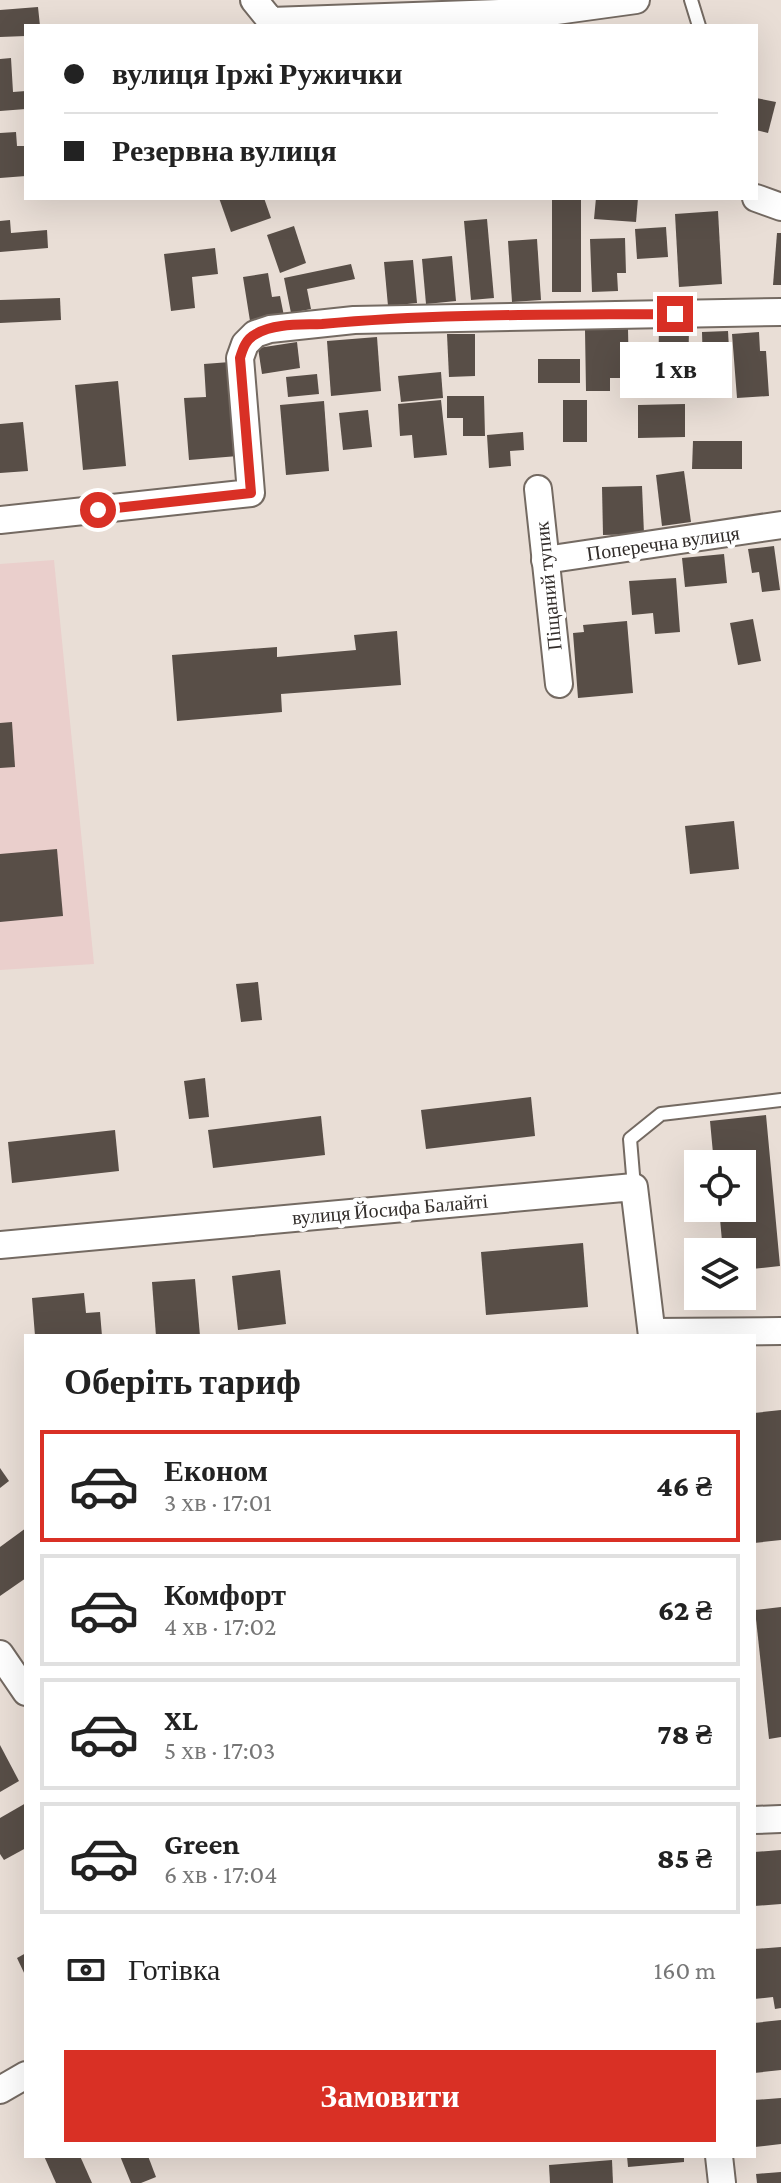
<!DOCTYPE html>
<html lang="uk">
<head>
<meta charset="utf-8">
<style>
  :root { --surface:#fff; --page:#f2f2f2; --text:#222; --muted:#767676; --line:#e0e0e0; --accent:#d93025 }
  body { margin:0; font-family:"Crimson Pro",serif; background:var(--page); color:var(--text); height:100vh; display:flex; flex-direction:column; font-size:30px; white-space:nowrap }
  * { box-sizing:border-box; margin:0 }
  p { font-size:26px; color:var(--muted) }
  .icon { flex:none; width:44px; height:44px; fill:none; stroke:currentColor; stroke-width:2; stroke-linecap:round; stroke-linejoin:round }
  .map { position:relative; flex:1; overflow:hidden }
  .sheet { position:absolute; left:24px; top:1334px; width:732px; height:824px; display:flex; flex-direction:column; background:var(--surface); border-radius:0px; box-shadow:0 8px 32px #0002 }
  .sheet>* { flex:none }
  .hud { position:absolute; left:24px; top:24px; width:734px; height:176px; border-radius:0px; box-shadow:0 8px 32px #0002; display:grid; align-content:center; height:176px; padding:0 40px; background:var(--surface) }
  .tools { position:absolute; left:684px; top:1150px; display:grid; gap:16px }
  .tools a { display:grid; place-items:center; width:72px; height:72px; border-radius:0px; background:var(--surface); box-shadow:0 8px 32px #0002; font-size:40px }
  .end { position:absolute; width:36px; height:36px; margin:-18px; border:10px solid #d93025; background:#fff; box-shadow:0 0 0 4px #fff }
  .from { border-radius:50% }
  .bubble { position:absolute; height:56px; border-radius:0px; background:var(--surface); box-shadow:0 8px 32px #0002; font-size:26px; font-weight:800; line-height:56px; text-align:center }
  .hud b { display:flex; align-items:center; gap:28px; height:76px; font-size:30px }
  .hud b+b { border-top:2px solid var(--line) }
  .hud i { width:20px; height:20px; background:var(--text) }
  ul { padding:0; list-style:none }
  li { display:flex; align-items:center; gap:24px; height:112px; margin:0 16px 12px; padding:0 24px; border:4px solid var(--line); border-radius:0px }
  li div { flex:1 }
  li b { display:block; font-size:30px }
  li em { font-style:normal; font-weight:800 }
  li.active { border-color:var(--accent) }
  li>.icon { width:72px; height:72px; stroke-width:1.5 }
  h2 { padding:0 40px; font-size:36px; line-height:96px }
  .pay { display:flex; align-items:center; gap:20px; height:88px; padding:0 40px; font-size:30px }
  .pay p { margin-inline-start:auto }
  .primary-button { display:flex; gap:16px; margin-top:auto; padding:16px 40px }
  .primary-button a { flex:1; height:92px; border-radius:0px; background:var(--accent); color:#fff; font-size:32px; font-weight:800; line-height:92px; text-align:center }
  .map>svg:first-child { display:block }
</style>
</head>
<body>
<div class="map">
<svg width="781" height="2183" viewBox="0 0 781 2183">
  <rect width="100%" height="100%" fill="#e9ded6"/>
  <!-- industrial -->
  <polygon fill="#eacfcc" points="54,560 94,964 0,970 0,564"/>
  <!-- building -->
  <g fill="#584e47">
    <polygon points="38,7 40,26 26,26 26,36 0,37 0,10"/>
    <polygon points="11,58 13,92 26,91 26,109 0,111 0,59"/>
    <polygon points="756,98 776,102 768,133 756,130"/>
    <polygon points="16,132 17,146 26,146 26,176 0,178 0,133"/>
    <polygon points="219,198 264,198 271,218 231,232"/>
    <rect x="552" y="198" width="29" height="94"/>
    <polygon points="596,198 638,198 636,222 594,219"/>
    <polygon points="718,211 722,284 679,287 675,214"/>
    <polygon points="487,219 494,298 471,300 464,221"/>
    <polygon points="10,220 11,233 47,230 48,248 0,252 0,221"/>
    <polygon points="294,226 306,263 280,273 267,235"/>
    <polygon points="666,227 668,257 637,259 635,229"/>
    <polygon points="777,233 781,233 781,285 773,285"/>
    <polygon points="625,238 626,273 617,273 618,291 592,292 590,239"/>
    <polygon points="537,239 541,300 512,302 508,241"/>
    <polygon points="215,248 218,274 192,277 195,308 171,311 164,254"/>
    <polygon points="452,256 456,301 426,304 422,259"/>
    <polygon points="413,260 417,303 388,306 384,262"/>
    <polygon points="351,264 355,279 307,289 311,309 291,313 284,278"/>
    <polygon points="268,273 272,297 280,296 284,316 250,321 243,277"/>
    <polygon points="60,298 61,320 0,323 0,300"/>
    <polygon points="659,327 689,328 688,381 658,380"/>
    <polygon points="628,329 629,378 610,378 610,391 586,391 585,330"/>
    <polygon points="728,331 730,367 703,368 702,332"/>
    <polygon points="759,332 760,351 766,351 769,396 737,398 732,334"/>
    <polygon points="447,334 475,334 475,376 449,377"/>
    <polygon points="377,337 381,391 331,396 327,341"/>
    <polygon points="297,342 300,368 262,374 258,348"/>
    <rect x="538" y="359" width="42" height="24"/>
    <polygon points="230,362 238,456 189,460 184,398 206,397 204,364"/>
    <polygon points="441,372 443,398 401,402 398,376"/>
    <polygon points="317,374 319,394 288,397 286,377"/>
    <polygon points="118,381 126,466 83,470 75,385"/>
    <polygon points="447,396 484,396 485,436 463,436 463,418 447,418"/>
    <polygon points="441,400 447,455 414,458 412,435 400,436 398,404"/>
    <rect x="563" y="400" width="24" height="42"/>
    <polygon points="324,401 329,471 286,475 280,405"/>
    <polygon points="685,404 685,437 638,438 638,405"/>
    <polygon points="368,410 372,447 343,450 339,413"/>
    <polygon points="23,422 28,471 0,473 0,424"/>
    <polygon points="523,432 524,450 510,451 511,466 489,468 487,435"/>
    <polygon points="693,441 742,441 742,469 692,469"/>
    <polygon points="684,471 691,522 662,526 656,475"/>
    <polygon points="642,486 644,534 603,535 602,487"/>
    <polygon points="774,546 780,590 762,592 759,572 752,573 748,549"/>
    <polygon points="724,554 727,583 685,587 682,558"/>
    <polygon points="676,578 680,632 655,634 653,613 632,615 629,581"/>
    <polygon points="753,619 761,661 738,665 730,623"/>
    <polygon points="627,621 633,693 578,698 573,633 584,632 583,625"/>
    <polygon points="397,631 401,685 281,694 282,712 177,721 172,655 277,647 277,657 356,650 354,635"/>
    <polygon points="12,722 15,767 0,768 0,723"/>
    <polygon points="734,821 739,869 690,874 685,826"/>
    <polygon points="57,849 63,916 0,922 0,854"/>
    <polygon points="258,982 262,1020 241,1022 236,984"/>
    <polygon points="205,1078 209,1117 189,1119 184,1081"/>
    <polygon points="531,1097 535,1136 426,1149 421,1110"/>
    <polygon points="766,1115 780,1266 742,1270 742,1252 723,1252 719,1208 742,1208 742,1164 714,1164 710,1121"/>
    <polygon points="321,1116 325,1155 213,1168 208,1130"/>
    <polygon points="115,1130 119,1171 12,1183 8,1142"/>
    <polygon points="583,1243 588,1307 486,1315 481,1252"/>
    <polygon points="280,1270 286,1324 238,1330 232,1276"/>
    <polygon points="195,1279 200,1336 156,1336 152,1282"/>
    <polygon points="84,1293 86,1313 100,1312 102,1336 35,1336 32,1298"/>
    <polygon points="781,1410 781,1540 754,1543 754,1413"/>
    <polygon points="0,1468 9,1481 0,1488"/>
    <polygon points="26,1528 26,1578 0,1596 0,1547"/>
    <polygon points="781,1607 781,1737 769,1739 755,1610"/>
    <polygon points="0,1745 19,1781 0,1792"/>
    <polygon points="26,1803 26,1848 4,1860 0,1854 0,1818"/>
    <polygon points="781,1850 781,1904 754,1906 754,1852"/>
    <polygon points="781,1947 781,2008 775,2009 773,1997 754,1999 754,1949"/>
    <polygon points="26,1953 26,1977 17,1958"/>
    <polygon points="781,2020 781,2070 754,2073 754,2023"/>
    <polygon points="781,2098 781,2144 755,2147 754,2100"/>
    <polygon points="44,2156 80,2156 92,2183 56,2183"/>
    <polygon points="120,2156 148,2156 156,2177 141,2183 131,2183"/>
    <polygon points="627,2156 684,2156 684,2162 628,2167"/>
    <polygon points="612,2160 613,2183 550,2183 549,2165"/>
    <polygon points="781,2172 781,2183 757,2183 756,2174"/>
  </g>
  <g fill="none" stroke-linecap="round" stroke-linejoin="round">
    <!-- lane casing -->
    <g stroke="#746a62" stroke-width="16">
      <g id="lane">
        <polyline points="691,0 699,26"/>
        <polyline points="634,1187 630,1139 661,1114 781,1100"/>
      </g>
    </g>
    <!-- street casing -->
    <g stroke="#746a62" stroke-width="30">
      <g id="street">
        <polyline points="254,0 271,21 556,11 636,0"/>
        <polyline points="756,198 781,207"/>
        <polyline points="538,489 559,684"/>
        <polyline points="0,520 251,493 240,358 245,344 255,334 270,329 354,320 781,312"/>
        <polyline points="545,560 781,525"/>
        <polyline points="0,1245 634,1187 652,1336"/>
        <polyline points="652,1332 781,1331"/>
        <polyline points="0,1654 26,1692"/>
        <polyline points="754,1820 781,1819"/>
        <polyline points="0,2090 26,2075"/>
        <polyline points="719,2156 722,2183"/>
      </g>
    </g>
    <!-- lane -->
    <use href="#lane" stroke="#fff" stroke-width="12"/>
    <!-- street -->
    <use href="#street" stroke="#fff" stroke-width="26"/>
  </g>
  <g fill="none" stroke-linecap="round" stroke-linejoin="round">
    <!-- route -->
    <path stroke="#d93025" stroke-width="10" d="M98,510L251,493L240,358C243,348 246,339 256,334C274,323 302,325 322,324C439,313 558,315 675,314"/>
  </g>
  <g text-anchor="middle" stroke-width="8" stroke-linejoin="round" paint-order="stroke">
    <!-- street labels -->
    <g font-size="20" fill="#312c29" stroke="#fff">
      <text transform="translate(663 543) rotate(-8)" y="7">Поперечна вулиця</text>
      <text transform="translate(548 586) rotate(-96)" y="7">Піщаний тупик</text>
      <text transform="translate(390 1209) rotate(-5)" y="7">вулиця Йосифа Балайті</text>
    </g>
  </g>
</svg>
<div class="tools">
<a><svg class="icon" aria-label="locate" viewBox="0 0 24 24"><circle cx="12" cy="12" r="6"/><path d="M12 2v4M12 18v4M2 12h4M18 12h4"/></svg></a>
<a><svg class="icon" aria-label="layers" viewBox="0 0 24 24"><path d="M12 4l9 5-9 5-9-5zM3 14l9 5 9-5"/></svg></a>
</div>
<i class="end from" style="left:98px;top:510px"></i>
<i class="end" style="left:675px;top:314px"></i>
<div class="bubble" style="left:620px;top:342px;width:112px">1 хв</div>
<div class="hud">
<b><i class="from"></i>вулиця Іржі Ружички</b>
<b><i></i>Резервна вулиця</b>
</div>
<section class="sheet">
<h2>Оберіть тариф</h2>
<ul>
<li class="active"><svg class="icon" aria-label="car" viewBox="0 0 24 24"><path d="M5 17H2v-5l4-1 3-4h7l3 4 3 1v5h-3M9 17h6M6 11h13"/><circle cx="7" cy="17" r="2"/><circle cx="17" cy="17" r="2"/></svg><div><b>Економ</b><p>3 хв · 17:01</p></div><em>46 ₴</em></li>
<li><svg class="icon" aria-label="car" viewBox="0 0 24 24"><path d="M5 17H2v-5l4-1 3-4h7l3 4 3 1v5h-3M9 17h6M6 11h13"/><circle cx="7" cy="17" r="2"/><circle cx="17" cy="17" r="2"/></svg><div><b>Комфорт</b><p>4 хв · 17:02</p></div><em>62 ₴</em></li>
<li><svg class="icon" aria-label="car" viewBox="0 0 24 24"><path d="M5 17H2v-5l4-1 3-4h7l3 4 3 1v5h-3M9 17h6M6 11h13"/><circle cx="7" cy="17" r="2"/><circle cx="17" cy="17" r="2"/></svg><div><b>XL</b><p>5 хв · 17:03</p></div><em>78 ₴</em></li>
<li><svg class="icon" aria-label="car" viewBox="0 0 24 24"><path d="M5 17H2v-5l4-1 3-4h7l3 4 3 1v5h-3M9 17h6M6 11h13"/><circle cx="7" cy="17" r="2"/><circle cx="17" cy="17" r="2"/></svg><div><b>Green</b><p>6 хв · 17:04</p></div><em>85 ₴</em></li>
</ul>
<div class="pay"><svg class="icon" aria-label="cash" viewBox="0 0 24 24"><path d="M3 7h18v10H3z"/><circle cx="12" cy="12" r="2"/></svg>Готівка<p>160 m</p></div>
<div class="primary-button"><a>Замовити</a></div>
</section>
</div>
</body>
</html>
